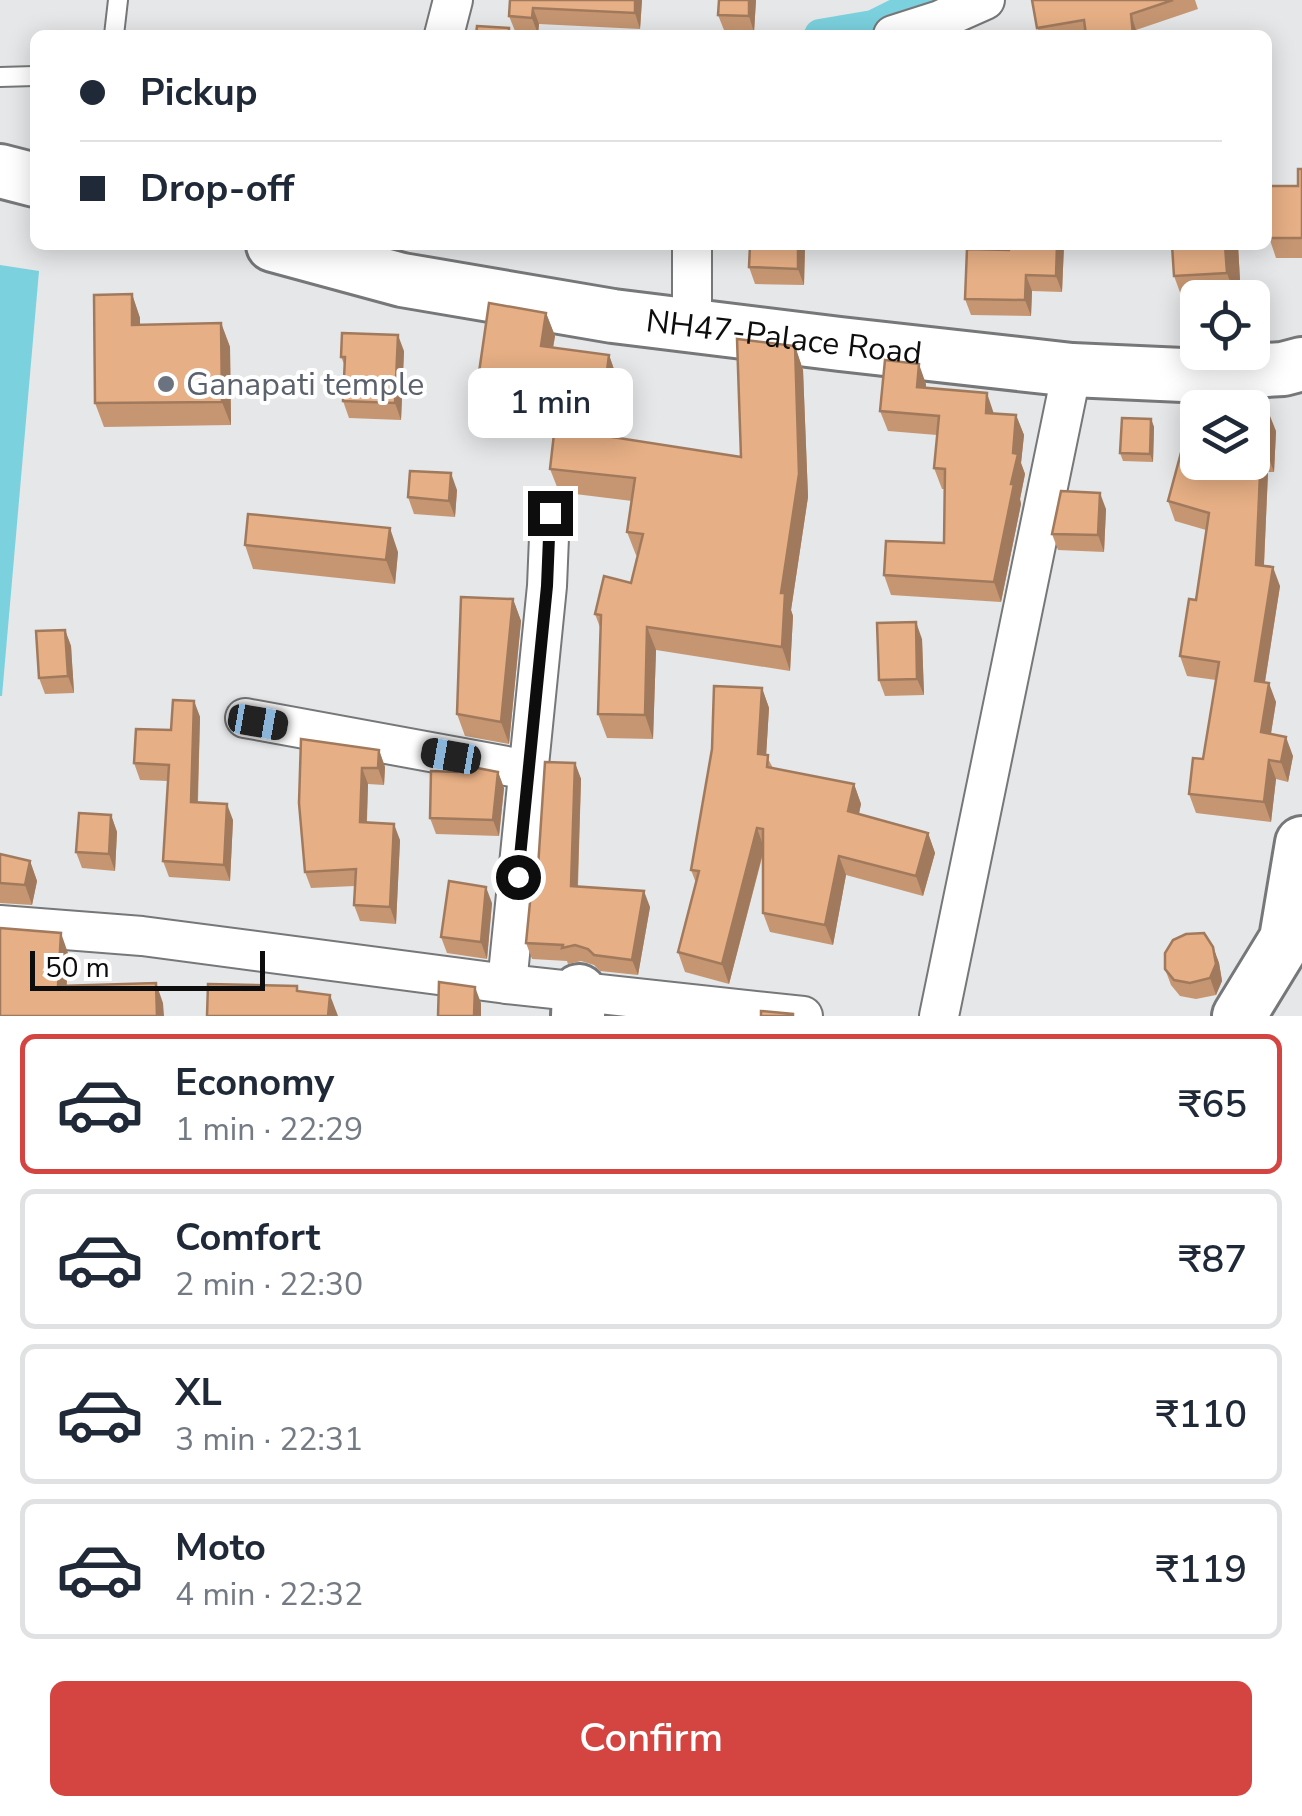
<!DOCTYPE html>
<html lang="en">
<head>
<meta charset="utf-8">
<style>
  :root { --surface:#fff; --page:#f6f6f7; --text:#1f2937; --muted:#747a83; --line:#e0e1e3; --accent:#d44542 }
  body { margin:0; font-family:"Nunito Sans",sans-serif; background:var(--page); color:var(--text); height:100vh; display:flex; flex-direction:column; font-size:38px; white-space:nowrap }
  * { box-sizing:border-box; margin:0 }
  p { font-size:32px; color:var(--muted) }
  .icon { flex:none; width:55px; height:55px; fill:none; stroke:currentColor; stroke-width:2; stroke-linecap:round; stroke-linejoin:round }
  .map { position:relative; height:1016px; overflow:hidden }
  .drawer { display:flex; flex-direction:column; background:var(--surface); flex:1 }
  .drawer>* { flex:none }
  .banner { position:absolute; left:30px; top:30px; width:1242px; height:220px; border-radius:15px; box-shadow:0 5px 25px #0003; display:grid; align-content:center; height:220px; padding:0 50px; background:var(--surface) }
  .controls { position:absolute; left:1180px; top:280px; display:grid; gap:20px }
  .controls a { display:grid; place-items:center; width:90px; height:90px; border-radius:15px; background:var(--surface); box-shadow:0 5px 25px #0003; font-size:50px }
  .scale { position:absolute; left:30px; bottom:25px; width:235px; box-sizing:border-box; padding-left:10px; border:5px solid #0d0d0e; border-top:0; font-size:28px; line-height:35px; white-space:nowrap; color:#0d0d0e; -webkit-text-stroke:8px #fff; paint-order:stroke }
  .end { position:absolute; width:45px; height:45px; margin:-22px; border:12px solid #0d0d0e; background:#fff; box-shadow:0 0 0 5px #fff }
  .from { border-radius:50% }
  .bubble { position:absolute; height:70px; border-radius:15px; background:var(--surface); box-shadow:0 5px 25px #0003; font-size:32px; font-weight:600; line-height:70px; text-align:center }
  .car { position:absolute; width:30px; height:60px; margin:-30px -15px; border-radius:12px; box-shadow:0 0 8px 2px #0007; background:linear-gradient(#222 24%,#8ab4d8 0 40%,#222 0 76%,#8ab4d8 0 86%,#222 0) }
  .banner b { display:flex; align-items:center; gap:35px; height:95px; font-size:38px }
  .banner b+b { border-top:2px solid var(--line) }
  .banner i { width:25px; height:25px; background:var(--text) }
  ul { padding:18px 0 0; list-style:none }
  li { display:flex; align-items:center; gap:30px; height:140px; margin:0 20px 15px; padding:0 30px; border:5px solid var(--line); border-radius:15px }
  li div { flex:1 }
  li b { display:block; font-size:38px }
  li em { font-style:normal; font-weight:600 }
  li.active { border-color:var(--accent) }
  li>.icon { width:90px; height:90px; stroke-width:1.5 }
  .primary-button { display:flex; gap:20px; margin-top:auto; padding:20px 50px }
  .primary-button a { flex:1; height:115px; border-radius:15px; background:var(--accent); color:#fff; font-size:40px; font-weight:600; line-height:115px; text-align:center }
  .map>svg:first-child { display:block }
</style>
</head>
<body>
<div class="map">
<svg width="1302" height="1016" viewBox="0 0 1302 1016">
  <rect width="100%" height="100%" fill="#e6e7e8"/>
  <!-- water -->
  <polygon fill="#7bd1de" points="0,265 39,271 2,696 0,696"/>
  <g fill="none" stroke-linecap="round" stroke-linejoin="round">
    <!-- canal -->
    <polyline stroke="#7bd1de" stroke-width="32" points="820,35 873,26 926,0"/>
    <!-- lane casing -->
    <g stroke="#767778" stroke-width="22">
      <g id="lane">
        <polyline points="114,35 118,0"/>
        <polyline points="0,77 35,76"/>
      </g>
    </g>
    <!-- street casing -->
    <g stroke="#767778" stroke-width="42">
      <g id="street">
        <polyline points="444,35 453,0"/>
        <polyline points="893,35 940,20 985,0"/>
        <polyline points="692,326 692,245"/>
        <polyline points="245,718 528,770"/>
        <polyline points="0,925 142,936 507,984 803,1016"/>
        <polyline points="507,984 547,586 550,513"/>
        <polyline points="939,1016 1072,370"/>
      </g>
    </g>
    <!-- secondary casing -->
    <g stroke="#767778" stroke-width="58">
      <g id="secondary">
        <polyline points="0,171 35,180"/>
        <path id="s1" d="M273,245L402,280L613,316L840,344L1072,370L1183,375L1283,369L1302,364"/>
        <polyline points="578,1016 579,991"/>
        <polyline points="1239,1016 1286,939 1302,843"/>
      </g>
    </g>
    <!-- lane -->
    <use href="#lane" stroke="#fff" stroke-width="18"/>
    <!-- street -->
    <use href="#street" stroke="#fff" stroke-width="38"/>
    <!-- secondary -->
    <use href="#secondary" stroke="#fff" stroke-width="52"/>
  </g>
  <!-- wall -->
  <g fill="#c69672">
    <polygon points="510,0 642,0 640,29 539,24 538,34 515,31 509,16"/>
    <polygon points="719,0 756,0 754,32 724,30 718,15"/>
    <polygon points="1032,0 1195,0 1198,9 1136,30 1137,35 1039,35"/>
    <polygon points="1302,169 1302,258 1276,258 1268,234 1298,186"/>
    <polygon points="805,245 804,285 755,284 749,267"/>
    <polygon points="1010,245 1064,245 1062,292 1032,291 1031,316 971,315 965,299 1009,250"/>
    <polygon points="1238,245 1241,298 1198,298 1198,317 1189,317 1174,276"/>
    <polygon points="132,294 140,318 140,325 221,323 230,347 231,425 104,427 95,403"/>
    <polygon points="546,313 555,336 553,348 609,355 617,378 610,437 741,457 795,346 803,370 808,497 791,610 793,616 790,671 656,650 653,739 607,738 598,714 601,630 595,614 631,583 638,556 636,555 627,532 632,501 559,492 550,469 557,412 520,406 515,436 483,431 474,407"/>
    <polygon points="404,351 401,420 349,418 343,401 345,366 341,357"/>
    <polygon points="926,384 926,388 994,413 1016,415 1024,435 1021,463 1025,474 1020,499 1021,504 1001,602 891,595 884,575 944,543 945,489 942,489 934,468 937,435 888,431 880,411"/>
    <polygon points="1151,419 1154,427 1153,462 1123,461 1120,453"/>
    <polygon points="1276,431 1274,472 1268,472 1264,566 1280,586 1265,682 1276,702 1271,734 1293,756 1288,782 1276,779 1271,822 1196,813 1189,794 1203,759 1216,680 1187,676 1180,656 1196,600 1206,530 1175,521 1168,501 1198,462 1252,462"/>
    <polygon points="457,490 455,517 414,514 408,497"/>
    <polygon points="1106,509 1104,552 1058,550 1052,534"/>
    <polygon points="245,545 398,552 395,584 253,569"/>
    <polygon points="513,599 521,621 509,744 465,736 457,714"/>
    <polygon points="65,630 71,646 74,693 45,694 39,678"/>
    <polygon points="922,639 924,695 885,696 879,680"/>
    <polygon points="762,688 769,708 766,755 773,768 854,784 861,804 859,814 928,833 935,853 923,896 846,875 833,945 770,932 763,913 763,854 729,984 685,972 678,952 696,883 691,870"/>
    <polygon points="194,701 200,717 198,802 233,820 230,881 169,877 163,861 168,781 140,780 134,763 171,730"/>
    <polygon points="301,739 379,750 385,767 384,785 368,784 367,822 400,840 396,924 360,921 354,905 355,886 311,888 305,872"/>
    <polygon points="575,763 581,779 578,887 650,907 638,975 600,971 594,965 581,961 568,964 567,961 532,959 526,943 537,882"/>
    <polygon points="498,772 504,788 499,836 436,834 430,818"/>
    <polygon points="111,815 117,832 115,871 82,868 76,852"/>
    <polygon points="0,854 30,861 37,881 32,905 0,903"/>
    <polygon points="492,903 487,959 447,953 441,937"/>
    <polygon points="1213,947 1219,963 1222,981 1216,995 1196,999 1180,996 1171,985 1165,969"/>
  </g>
  <!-- shaded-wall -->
  <g fill="#a17a5d">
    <polygon points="635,0 642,0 640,29 635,13"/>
    <polygon points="749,0 756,0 754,32 749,16"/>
    <polygon points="533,8 539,24 538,34 532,18"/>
    <polygon points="1131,14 1136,30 1137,35 1133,35"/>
    <polygon points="798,245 805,245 804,285 798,269"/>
    <polygon points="1057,245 1064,245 1062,292 1056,276"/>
    <polygon points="1225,245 1238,245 1241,298 1236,298 1227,273"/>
    <polygon points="1026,275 1032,291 1031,316 1025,300"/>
    <polygon points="132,294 140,318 140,349 132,325"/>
    <polygon points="546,313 555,336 549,370 541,346"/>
    <polygon points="221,323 230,347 231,425 222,402"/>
    <polygon points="398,335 404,351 401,420 395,403"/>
    <polygon points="795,346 803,370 808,497 791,610 793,616 790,671 782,647 781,593"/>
    <polygon points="609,355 617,378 607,459 599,435"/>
    <polygon points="919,364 926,384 924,407 917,387"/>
    <polygon points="511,382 520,406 515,436 507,412"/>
    <polygon points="987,393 994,414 986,413"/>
    <polygon points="1268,411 1276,431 1274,472 1267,453"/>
    <polygon points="1016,415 1024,435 1021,463 1025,474 1020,499 1021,504 1001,602 994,582 1011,484"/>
    <polygon points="1151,419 1154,427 1153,462 1150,454"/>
    <polygon points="1261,452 1268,472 1263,584 1256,565"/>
    <polygon points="451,473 457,490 455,517 449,501"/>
    <polygon points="1100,493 1106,509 1104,552 1098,535"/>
    <polygon points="390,528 398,552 395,584 386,560"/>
    <polygon points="1273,567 1280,586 1262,700 1255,681"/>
    <polygon points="513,599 521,621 509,744 501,722"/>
    <polygon points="916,622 922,639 924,695 917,679"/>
    <polygon points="647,627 656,650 653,739 645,715"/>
    <polygon points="65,630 71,646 74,693 68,676"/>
    <polygon points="1269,683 1276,702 1268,751 1261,732"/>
    <polygon points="762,688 769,708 765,774 758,754"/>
    <polygon points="194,701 200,717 197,818 191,802"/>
    <polygon points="1286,737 1293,756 1288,782 1281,762"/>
    <polygon points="379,750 385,767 384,785 378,768"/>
    <polygon points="1269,760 1276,779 1271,822 1264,802"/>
    <polygon points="575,763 581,779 577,902 571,886"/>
    <polygon points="362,768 368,784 366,839 360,822"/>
    <polygon points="498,772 504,788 499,836 493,820"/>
    <polygon points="854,784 861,804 855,831 848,811"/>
    <polygon points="227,804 233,820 230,881 224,865"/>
    <polygon points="111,815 117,832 115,871 109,854"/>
    <polygon points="394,824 400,840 396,924 390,907"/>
    <polygon points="757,828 764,848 729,984 722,964"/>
    <polygon points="928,833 935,853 923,896 916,876"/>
    <polygon points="839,856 846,875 833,945 825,925"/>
    <polygon points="30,861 37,881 32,905 25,885"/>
    <polygon points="486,887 492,903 487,959 481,942"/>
    <polygon points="644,891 650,907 638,975 632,960"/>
    <polygon points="61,933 68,953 66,1006 58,986"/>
    <polygon points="1213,947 1219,963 1222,981 1216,995 1210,978"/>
    <polygon points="156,983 163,1003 164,1016 157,1016"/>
    <polygon points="475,987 481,1003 481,1016 474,1016"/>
    <polygon points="330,995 338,1016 328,1016"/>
  </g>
  <!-- building -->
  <g fill="#e6af85" stroke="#a17a5d" stroke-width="2.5">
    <polygon points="510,0 635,0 635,13 533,8 532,18 509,16"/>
    <polygon points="719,0 749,0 749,16 718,15"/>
    <polygon points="1032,0 1173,0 1131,14 1133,35 1086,35 1084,20 1037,28"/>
    <polygon points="477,26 509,28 509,35 476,35"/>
    <polygon points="1298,169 1302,169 1302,238 1269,238 1268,186 1298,186"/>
    <polygon points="750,245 798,245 798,269 749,267"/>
    <polygon points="1010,245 1057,245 1056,276 1026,275 1025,300 965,299 967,249 1009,250"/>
    <polygon points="1172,245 1225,245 1227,273 1174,276"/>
    <polygon points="132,294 132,325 221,323 222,402 95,403 94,295"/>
    <polygon points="489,303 546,313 541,346 609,355 599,435 741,457 737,339 795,346 799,474 781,593 785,593 782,647 647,627 645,715 598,714 601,615 595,614 604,576 631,583 643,534 627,532 635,478 550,469 559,390 511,382 507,412 474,407"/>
    <polygon points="342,333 398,335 395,403 343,401 345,357 341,357"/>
    <polygon points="885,360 919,364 917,387 987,393 986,413 1016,415 1013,453 1018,454 1011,484 1014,484 994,582 884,575 886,541 944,543 945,469 934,468 939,416 880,411"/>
    <polygon points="1252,411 1268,411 1267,453 1261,452 1256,565 1273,567 1255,681 1269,683 1261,732 1286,737 1281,762 1269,760 1264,802 1189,794 1193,758 1203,759 1219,662 1180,656 1189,599 1196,600 1209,513 1168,501 1182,449 1198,453 1198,462 1252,462"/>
    <polygon points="1122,418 1151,419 1150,454 1120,453"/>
    <polygon points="410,471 451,473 449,501 408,497"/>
    <polygon points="1061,491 1100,493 1098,535 1052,534"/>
    <polygon points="248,514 390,528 386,560 245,545"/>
    <polygon points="461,597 513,599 501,722 457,714"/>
    <polygon points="916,622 917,679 879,680 877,623"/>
    <polygon points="65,630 68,676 39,678 36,631"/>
    <polygon points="714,686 762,688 758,754 768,755 767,767 854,784 848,811 928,833 916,876 839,856 825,925 763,913 763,829 757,828 722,964 678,952 699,871 691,870 712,749"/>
    <polygon points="173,700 194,701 191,802 227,804 224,865 163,861 169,765 134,763 136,729 171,730"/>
    <polygon points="301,739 379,750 378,768 362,768 360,822 394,824 390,907 354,905 356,869 305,872 299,803"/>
    <polygon points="545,762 575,763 571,886 644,891 632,960 594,955 588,949 575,945 562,948 563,945 526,943 532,882 537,882"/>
    <polygon points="457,764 498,772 493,820 430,818 431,771 457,772"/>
    <polygon points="79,813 111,815 109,854 76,852"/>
    <polygon points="0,854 30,861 25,885 0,883"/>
    <polygon points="449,881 486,887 481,942 441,937"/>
    <polygon points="0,928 61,933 58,986 156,983 157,1016 0,1016"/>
    <polygon points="1204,933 1213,947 1216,964 1210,978 1190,983 1174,980 1165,969 1165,953 1173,940 1186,934"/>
    <polygon points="439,982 475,987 474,1016 438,1016"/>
    <polygon points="208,984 297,986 297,991 330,995 328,1016 207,1016"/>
    <polygon points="761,1011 793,1014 793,1016 761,1016"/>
  </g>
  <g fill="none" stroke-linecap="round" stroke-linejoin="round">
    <!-- route -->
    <polyline stroke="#0d0d0e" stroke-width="12" points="518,877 547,586 550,513"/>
  </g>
  <!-- markers -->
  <circle fill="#6b7280" stroke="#fff" stroke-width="4" cx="166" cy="384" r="10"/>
  <g text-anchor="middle" stroke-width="8" stroke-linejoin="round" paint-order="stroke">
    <!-- street labels -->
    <g font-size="32" fill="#0d0d0e" stroke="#fff">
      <text dy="11" stroke="none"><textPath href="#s1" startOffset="520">NH47-Palace Road</textPath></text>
    </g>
    <!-- worship labels -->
    <g font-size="32" fill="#5b616d" stroke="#fff" text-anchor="start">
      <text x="186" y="395">Ganapati temple</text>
    </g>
  </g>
</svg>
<div class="controls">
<a><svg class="icon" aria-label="locate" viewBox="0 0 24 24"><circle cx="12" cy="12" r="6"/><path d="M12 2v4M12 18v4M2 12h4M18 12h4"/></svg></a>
<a><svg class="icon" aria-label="layers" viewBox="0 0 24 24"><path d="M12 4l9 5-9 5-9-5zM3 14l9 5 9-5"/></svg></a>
</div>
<div class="scale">50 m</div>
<i class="end from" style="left:518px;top:877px"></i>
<i class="end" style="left:550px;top:513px"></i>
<div class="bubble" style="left:468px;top:368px;width:165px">1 min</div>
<i class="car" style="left:258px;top:722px;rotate:100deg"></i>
<i class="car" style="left:451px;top:756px;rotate:280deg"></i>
<div class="banner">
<b><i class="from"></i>Pickup</b>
<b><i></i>Drop-off</b>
</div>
</div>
<section class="drawer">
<ul>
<li class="active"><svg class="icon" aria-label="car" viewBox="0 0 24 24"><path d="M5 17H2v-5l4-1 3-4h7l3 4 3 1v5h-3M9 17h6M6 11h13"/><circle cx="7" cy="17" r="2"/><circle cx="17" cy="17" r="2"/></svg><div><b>Economy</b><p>1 min · 22:29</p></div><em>₹65</em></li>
<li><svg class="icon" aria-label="car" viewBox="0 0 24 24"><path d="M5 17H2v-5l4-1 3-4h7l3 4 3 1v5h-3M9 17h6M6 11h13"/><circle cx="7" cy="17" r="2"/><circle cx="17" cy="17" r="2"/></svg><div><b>Comfort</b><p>2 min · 22:30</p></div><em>₹87</em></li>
<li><svg class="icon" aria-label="car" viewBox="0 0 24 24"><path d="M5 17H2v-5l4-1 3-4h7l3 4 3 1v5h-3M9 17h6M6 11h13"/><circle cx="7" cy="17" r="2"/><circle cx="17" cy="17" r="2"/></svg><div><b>XL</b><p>3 min · 22:31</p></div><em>₹110</em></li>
<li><svg class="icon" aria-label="car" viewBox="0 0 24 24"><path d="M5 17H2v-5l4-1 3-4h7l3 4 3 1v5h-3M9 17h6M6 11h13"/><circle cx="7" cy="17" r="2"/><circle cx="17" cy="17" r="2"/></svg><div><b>Moto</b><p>4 min · 22:32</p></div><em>₹119</em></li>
</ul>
<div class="primary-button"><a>Confirm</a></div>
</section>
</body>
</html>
